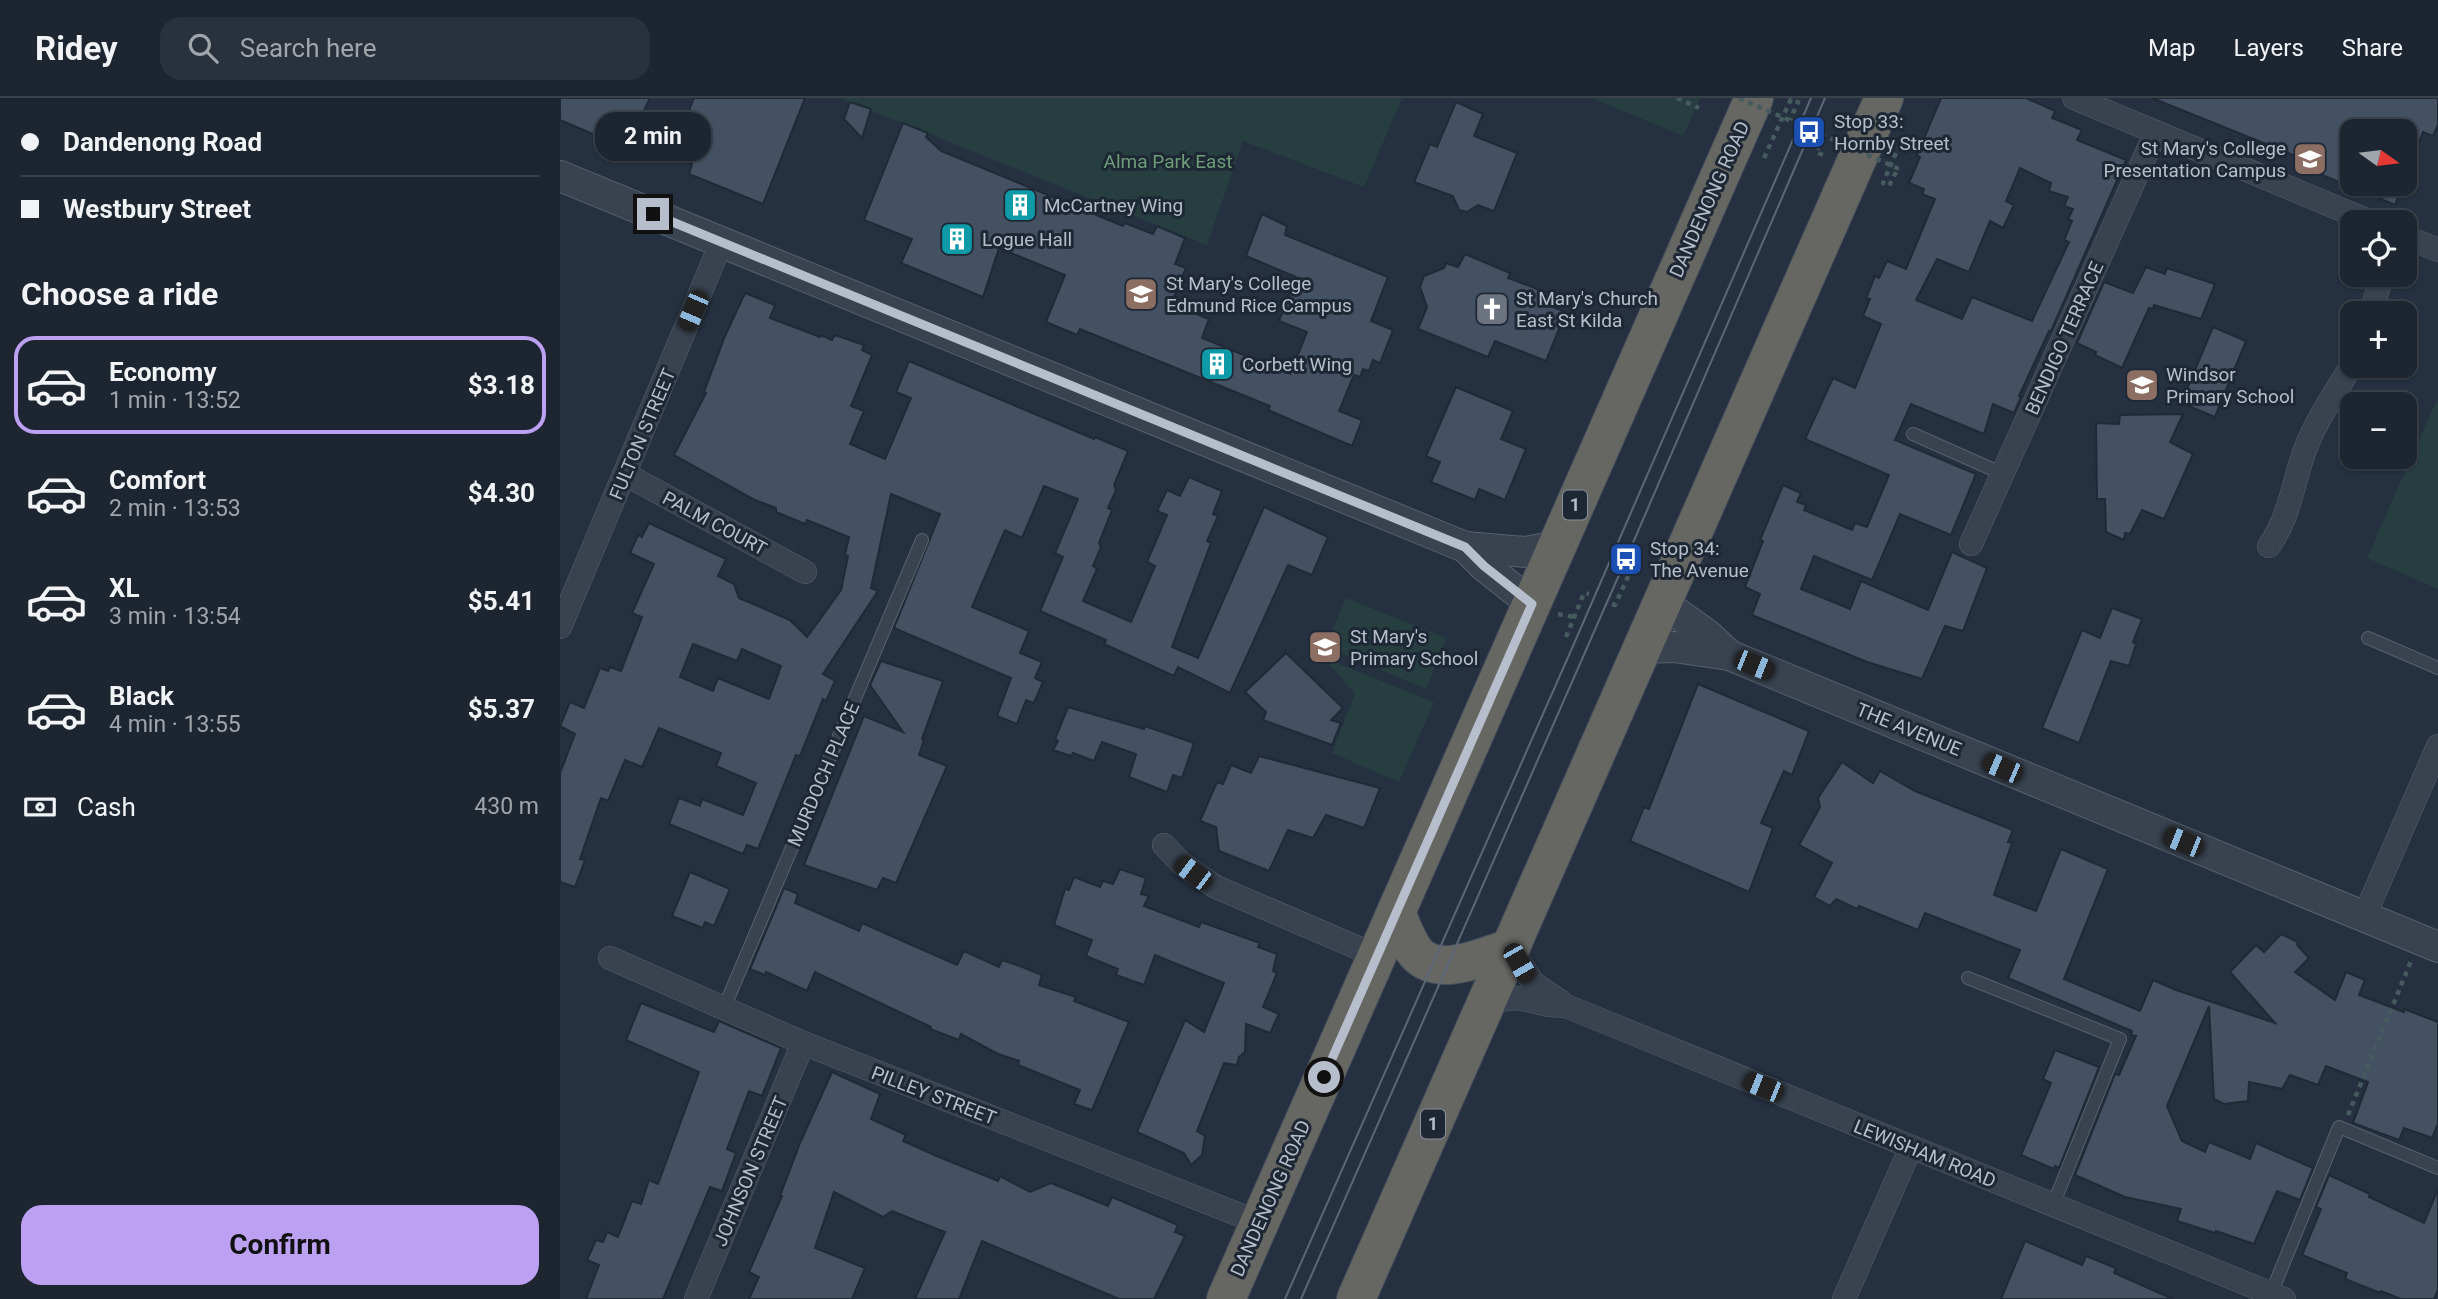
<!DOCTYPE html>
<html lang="en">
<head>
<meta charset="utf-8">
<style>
  :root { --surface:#1c2530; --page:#29313c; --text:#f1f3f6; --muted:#a0a5ab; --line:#3a424c; --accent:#bca0f2 }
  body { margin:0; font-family:Roboto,sans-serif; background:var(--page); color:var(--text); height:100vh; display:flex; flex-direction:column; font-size:26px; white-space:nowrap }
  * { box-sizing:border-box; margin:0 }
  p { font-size:23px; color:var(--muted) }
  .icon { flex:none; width:38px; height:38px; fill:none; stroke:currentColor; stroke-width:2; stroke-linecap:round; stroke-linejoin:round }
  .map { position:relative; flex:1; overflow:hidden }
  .side { display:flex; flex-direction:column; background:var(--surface); width:560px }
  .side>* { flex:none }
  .hud { display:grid; align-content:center; height:154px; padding:0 21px; background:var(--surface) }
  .needle { width:46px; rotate:104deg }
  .tools { position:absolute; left:1780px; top:21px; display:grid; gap:14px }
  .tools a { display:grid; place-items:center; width:77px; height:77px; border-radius:14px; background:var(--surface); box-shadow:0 2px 5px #0004,0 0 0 2px var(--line); font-size:35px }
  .end { position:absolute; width:32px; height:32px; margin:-16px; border:9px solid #b6becb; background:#111; box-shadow:0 0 0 4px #111 }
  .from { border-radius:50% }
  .bubble { position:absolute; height:49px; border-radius:21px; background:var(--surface); box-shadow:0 2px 5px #0004,0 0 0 2px var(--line); font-size:23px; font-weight:700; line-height:49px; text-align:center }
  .car { position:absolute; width:21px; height:42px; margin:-21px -10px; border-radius:9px; box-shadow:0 0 5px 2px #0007; background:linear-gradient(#222 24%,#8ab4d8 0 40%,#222 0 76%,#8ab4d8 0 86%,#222 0) }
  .hud b { display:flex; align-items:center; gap:24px; height:66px; font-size:26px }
  .hud b+b { border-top:2px solid var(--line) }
  .hud i { width:18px; height:18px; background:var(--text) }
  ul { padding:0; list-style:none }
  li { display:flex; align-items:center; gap:21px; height:98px; margin:0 14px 10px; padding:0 7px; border:4px solid transparent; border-radius:21px }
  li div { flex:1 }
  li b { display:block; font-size:26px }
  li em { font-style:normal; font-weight:700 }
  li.current { border-color:var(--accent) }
  li>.icon { width:63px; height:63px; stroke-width:1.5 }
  h2 { padding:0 21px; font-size:32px; line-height:84px }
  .pay { display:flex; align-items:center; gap:18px; height:77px; padding:0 21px; font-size:26px }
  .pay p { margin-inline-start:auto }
  .cta { display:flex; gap:14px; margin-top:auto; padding:14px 21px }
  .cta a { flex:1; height:80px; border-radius:21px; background:var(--accent); color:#111; font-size:28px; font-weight:700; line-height:80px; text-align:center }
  header { display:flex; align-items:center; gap:42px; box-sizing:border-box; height:98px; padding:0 35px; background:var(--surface); border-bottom:2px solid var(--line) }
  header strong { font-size:33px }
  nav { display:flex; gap:38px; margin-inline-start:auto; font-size:24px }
  .search { width:490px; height:63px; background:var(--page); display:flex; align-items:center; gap:18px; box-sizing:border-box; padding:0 24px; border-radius:21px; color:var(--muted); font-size:26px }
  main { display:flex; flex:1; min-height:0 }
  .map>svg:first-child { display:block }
</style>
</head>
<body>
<header>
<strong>Ridey</strong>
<div class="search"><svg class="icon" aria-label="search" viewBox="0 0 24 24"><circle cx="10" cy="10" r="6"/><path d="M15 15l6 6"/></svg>Search here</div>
<nav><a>Map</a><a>Layers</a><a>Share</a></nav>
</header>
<main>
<section class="side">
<div class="hud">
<b><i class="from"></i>Dandenong Road</b>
<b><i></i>Westbury Street</b>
</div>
<h2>Choose a ride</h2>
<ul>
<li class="current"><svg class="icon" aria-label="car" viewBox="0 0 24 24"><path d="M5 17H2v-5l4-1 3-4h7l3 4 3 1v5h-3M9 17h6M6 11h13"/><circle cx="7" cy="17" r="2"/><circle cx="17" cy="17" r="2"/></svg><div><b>Economy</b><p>1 min · 13:52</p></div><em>$3.18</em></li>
<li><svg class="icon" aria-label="car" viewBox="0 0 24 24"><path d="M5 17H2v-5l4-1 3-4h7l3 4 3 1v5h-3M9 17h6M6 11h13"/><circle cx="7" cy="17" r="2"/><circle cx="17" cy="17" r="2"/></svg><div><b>Comfort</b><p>2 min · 13:53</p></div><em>$4.30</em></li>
<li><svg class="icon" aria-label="car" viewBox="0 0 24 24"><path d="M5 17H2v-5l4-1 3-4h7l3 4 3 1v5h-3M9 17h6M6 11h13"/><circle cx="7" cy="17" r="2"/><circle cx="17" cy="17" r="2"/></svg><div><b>XL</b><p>3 min · 13:54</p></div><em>$5.41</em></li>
<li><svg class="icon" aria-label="car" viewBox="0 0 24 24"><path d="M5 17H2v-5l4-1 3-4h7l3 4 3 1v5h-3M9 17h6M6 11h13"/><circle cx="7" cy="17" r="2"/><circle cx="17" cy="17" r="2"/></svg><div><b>Black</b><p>4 min · 13:55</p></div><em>$5.37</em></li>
</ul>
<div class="pay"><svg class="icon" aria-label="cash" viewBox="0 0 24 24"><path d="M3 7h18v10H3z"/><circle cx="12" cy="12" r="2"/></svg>Cash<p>430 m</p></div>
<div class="cta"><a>Confirm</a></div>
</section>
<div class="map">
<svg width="1878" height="1201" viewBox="0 0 1878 1201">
  <rect width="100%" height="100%" fill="#253140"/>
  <!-- green -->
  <g fill="#273e41">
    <polygon points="280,0 842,0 804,89 683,43 647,147"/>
    <polygon points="1032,0 1140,0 1123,38"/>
    <polygon points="1878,299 1878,491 1807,460"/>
    <polygon points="786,500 886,540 866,591 766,549"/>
    <polygon points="772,563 874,604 839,684 772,655 795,596 770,567"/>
  </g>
  <!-- building -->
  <g fill="#445162" stroke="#202a37" stroke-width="2" fill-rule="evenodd">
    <polygon points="0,0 90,0 67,48 47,42 0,22"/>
    <polygon points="134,0 245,0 203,106 129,76 132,66 111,58"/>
    <path d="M1381,0H1466L1495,13L1492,20L1522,32L1517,42L1566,62L1491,233H1489L1459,298L1461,299L1454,315L1433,306L1424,336L1351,306L1335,342L1416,376L1391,437L1340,416L1312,482L1254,458L1241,491L1290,511L1301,483L1368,512L1392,454L1427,470L1403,533L1385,528L1362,581L1307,564L1192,517L1200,496L1185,489L1203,443L1200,442L1223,387L1241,395L1237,404L1246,407L1244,412L1292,432L1295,425L1307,429L1329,377L1245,341L1273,280L1295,290L1321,226L1303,218L1310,201L1306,200L1315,178L1319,180L1327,163L1346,171L1375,101L1362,96L1364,91L1349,85L1360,59L1357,57ZM1460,70L1491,85L1489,93L1508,99L1504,108L1513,111L1508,121L1512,123L1504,142L1509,144L1472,223L1412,199L1402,221L1356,202L1377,161L1409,174L1430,123L1443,130L1454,107L1446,103Z"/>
    <polygon points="1592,0 1878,0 1878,27 1873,38 1863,34 1846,79 1844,33 1792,33 1792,52 1779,84 1755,74 1758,67"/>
    <polygon points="290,4 311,11 302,40 284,21"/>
    <polygon points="896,4 923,16 914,38 957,55 934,113 918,107 907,114 899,112 893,98 854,84 870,46 877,49"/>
    <polygon points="343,25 368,35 366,39 381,53 563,128 565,125 593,136 597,128 625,140 615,166 626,170 611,206 649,221 642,240 730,276 747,234 719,223 736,179 686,158 702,116 727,128 725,137 828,179 811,223 833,232 820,265 813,262 809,273 803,271 800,279 794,277 779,313 802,322 792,348 708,312 710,308 520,231 517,237 486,224 505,177 439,150 423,199 341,165 352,141 304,122"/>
    <polygon points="1786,86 1843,86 1835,107"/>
    <polygon points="905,156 950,175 948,180 996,198 992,209 1006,214 986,263 935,243 928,259 858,231 867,209 860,189 864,178 884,170 886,165 898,169"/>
    <polygon points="1586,169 1605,176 1607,170 1655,186 1641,221 1594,207 1593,211 1589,210 1562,270 1535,257 1536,254 1517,245 1544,184 1573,195"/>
    <path d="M185,195L215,207L210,220L260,239L261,237L272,242L275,237L304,247L302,252L312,257L291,308L304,313L290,346L325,361L351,300L336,294L349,263L534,341L535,339L568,353L554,387L556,392L548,410L552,412L539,445L541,449L533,468L537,471L523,503L571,524L595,468L587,464L607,417L597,413L607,392L620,398L629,379L662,393L653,416L658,418L647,443L651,445L612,549L638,560L704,409L768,439L752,477L728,467L670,595L618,569L614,578L544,546L546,542L480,513L503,459L495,455L518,401L484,388L462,440L445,432L412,509L469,533L460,555L482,564L475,580L483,584L474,605L466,602L457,626L437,618L451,580L334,530L380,416L331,396L311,490L318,493L263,576L275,583L266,603L263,601L240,658L236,657L198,751L187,747L183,756L109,726L119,700L140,708L142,701L183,717L196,685L156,668L161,655L99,630L82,669L65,662L48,703L41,700L20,761L25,762L15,789L0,784V675L15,636L0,628L10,604L24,610L40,570L48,573L50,569L61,573L82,519L72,515L94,466L70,455L78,437L82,439L89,425L166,461L158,478L174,486L179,500L230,522L247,539L281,492L288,458L285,457L289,439L247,422L245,426L216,414V410L195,402L114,357L146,295L144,294L165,238ZM133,546L177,563L182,551L221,568L209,601L158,580L153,593L120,579Z"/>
    <polygon points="1653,229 1686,243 1655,319 1621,305"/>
    <polygon points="896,289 953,313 941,341 966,351 945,402 919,391 915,402 871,384 880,364 866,358"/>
    <polygon points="1623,316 1610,344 1633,356 1604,421 1582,412 1570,436 1565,435 1564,442 1546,434 1545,401 1537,401 1536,325 1559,326 1560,317"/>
    <polygon points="1552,510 1582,521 1573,544 1576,546 1569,568 1551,563 1519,645 1482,630 1522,532 1540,540"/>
    <polygon points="726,555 783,610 771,622 781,625 772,647 703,622 706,614 685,594"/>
    <polygon points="321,563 383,583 362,641 364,642 359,657 387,668 336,785 323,780 317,792 244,767 304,618 343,634 310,587"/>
    <polygon points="1138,586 1249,633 1232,677 1224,673 1201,725 1213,730 1189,794 1070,743 1084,709 1089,711"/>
    <polygon points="508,609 584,631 585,628 634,645 622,680 613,677 607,694 569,679 576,656 542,644 534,663 513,655 511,658 493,652 498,643 495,641"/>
    <polygon points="699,658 820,690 804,730 766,717 753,740 728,732 709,773 659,753 656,729 640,723 657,684 663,686 671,667 691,675"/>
    <polygon points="1282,664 1313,685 1320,673 1355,693 1453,732 1448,744 1452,745 1434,797 1476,813 1501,751 1548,771 1504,881 1580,913 1593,882 1616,892 1715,925 1670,874 1696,847 1704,854 1721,836 1738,844 1737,847 1749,860 1735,874 1775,902 1786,874 1805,882 1799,897 1844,914 1844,911 1878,924 1878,1025 1872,1040 1844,1030 1839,1042 1793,1025 1808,984 1766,968 1758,987 1730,977 1722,991 1689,984 1688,1003 1664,1006 1654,1001 1649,908 1607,1008 1622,1043 1645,1054 1649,1044 1690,1061 1696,1045 1753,1070 1740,1102 1717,1093 1694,1146 1656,1133 1655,1135 1617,1123 1621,1111 1565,1099 1515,1077 1555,976 1559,977 1576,938 1571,937 1572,933 1448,880 1460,852 1365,815 1358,832 1299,808 1297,811 1276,801 1270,808 1254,799 1272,765 1239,747 1260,709 1258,700"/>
    <polygon points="560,771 586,780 581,796 589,798 584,808 639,829 641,824 700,845 698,849 717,856 713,873 717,875 703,909 719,916 710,935 686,926 685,954 679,959 677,967 664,965 637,1033 645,1038 642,1057 631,1067 624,1055 577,1034 625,922 644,934 664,885 595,857 584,887 556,877 558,871 526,858 532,842 494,827 505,791 509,792 514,779 540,789 543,783 553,786"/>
    <polygon points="130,774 170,791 154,828 145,824 143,830 112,818"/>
    <polygon points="224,790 238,796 235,805 299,833 302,825 397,867 404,853 439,869 442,862 460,868 482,877 479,887 516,899 514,903 569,924 532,1012 514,1006 520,992 458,967 459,963 438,956 401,936 399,942 370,931 371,929 255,874 247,893 206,874 205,877 190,871"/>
    <polygon points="81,905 154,934 159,923 221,950 202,998 189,993 167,1051 176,1055 162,1093 150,1089 103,1201 26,1201 39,1167 27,1162 36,1142 43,1144 47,1134 58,1139 72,1103 81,1106 89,1082 98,1086 139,974 66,942"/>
    <polygon points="1495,952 1539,969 1499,1070 1495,1068 1494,1071 1461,1057 1491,985 1483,981"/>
    <polygon points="272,974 320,996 311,1021 346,1037 343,1043 379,1059 438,1083 440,1078 470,1094 491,1085 548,1108 552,1099 618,1127 615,1134 625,1138 594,1201 559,1201 422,1143 399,1201 355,1201 385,1134 332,1113 323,1119 274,1094 255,1150 305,1170 292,1201 189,1201 199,1179 189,1174 222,1098 220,1098 240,1045"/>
    <polygon points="1769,1077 1810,1096 1809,1099 1864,1125 1878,1091 1878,1192 1874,1201 1841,1201 1821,1193 1820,1195 1785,1181 1787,1175 1742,1157 1761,1111 1756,1109"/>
    <polygon points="1465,1143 1522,1167 1526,1158 1556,1170 1554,1175 1613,1201 1441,1201"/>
  </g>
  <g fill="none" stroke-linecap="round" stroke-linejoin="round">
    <!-- service casing -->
    <g stroke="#57616e" stroke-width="14">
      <g id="service">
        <polyline points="1353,336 1443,376"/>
        <polyline points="1808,540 1878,570"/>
        <polyline points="1408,880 1560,941 1493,1107"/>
        <polyline points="164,910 362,442"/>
        <polyline points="1711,1196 1779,1029 1878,1070"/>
      </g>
    </g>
    <!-- minor casing -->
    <g stroke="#57616e" stroke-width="24">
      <g id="minor">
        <polyline points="1514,0 1811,124"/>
        <polyline points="1844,138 1878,152"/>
        <polyline points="1811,215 1822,177"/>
        <polyline points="65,376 245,474"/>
        <polyline points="1411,446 1596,34"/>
        <path d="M1709,448C1731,416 1732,387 1745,352C1756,322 1775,295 1792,267"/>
        <polyline points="0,529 162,143"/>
        <polyline points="604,747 621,765 656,789 817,858"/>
        <polyline points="1804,819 1878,648"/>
        <polyline points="951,850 973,885 1001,904"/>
        <polyline points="50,860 243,945 700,1125"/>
        <polyline points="927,903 959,900 989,907 1006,908 1724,1201"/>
        <polyline points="136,1201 243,945"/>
        <polyline points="1284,1201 1351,1049"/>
      </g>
    </g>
    <!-- tertiary casing -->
    <g stroke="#57616e" stroke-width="32">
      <g id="tertiary">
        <polyline points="0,78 905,449 966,454 997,448"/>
        <polyline points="905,449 924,468 972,506"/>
        <polyline points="1103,505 1149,538 1169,557"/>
        <polyline points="1083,550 1114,549 1169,557 1878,849"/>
      </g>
    </g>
    <!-- trunk casing -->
    <g stroke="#444e5b" stroke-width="40">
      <g id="trunk">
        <path d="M836,815C842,828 847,844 856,855C879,881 924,858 951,850"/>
        <polyline points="666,1201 1194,0"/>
        <polyline points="796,1201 1324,0"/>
      </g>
    </g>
    <!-- path -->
    <g stroke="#455b5e" stroke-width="4.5" stroke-dasharray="5 5" stroke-linecap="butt">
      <polyline points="1117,0 1139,10"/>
      <polyline points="1263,38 1256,54 1263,57 1264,54"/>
      <polyline points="1204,60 1231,1 1238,4 1230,22"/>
      <polyline points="1336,74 1329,88 1323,85 1338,50"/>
      <polyline points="1052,506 1055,507 1073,468"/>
      <polyline points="998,516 1014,519"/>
      <polyline points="1006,539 1024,495 1029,496"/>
      <polyline points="1788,1017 1851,863"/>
    </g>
    <!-- service -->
    <use href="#service" stroke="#394350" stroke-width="12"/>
    <!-- minor -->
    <use href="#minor" stroke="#394350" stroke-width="23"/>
    <!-- tertiary -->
    <use href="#tertiary" stroke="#394350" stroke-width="30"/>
    <!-- trunk -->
    <use href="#trunk" stroke="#666663" stroke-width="38"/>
    <!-- tram -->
    <g stroke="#5b6777" stroke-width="2">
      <polyline points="725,1201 1013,548 1251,0"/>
      <polyline points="741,1201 1066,461 1265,0"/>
    </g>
    <!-- path-bridge -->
    <polyline stroke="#455b5e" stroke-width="4.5" stroke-dasharray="5 5" stroke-linecap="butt" points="1179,0 1337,70 1336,74"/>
  </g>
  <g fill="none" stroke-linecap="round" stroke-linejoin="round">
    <!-- route -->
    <polyline stroke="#b6becb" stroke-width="9" points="93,116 905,449 924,468 972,506 764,979"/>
  </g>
  <!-- icons -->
  <defs>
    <g id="bus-square" transform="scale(1.75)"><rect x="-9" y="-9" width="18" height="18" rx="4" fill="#1a4fb4" stroke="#1e2835"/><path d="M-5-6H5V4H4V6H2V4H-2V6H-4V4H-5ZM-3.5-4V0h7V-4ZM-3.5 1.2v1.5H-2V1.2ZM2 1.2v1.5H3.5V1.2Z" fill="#fff"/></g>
    <g id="school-square" transform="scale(1.75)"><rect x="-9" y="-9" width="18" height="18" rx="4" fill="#8d6e63" stroke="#1e2835"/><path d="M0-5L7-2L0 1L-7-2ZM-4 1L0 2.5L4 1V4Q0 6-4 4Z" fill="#fff"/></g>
    <g id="building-square" transform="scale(1.75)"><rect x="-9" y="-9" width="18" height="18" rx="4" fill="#0f9aa8" stroke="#1e2835"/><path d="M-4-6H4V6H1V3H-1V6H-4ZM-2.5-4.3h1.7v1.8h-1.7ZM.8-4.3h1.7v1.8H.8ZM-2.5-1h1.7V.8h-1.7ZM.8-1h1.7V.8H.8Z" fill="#fff"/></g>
    <g id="church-square" transform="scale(1.75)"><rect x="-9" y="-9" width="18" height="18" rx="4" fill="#6b7280" stroke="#1e2835"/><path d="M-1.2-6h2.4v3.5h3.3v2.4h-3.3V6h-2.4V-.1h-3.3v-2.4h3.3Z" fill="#fff"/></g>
  </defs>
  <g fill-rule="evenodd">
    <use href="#bus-square" x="1249" y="34"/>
    <use href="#school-square" x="1750" y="61"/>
    <use href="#building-square" x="460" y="107"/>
    <use href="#building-square" x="397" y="141"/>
    <use href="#school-square" x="581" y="196"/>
    <use href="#church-square" x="932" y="211"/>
    <use href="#building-square" x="657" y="266"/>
    <use href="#school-square" x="1582" y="287"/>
    <use href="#bus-square" x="1066" y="461"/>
    <use href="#school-square" x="765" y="549"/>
  </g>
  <g text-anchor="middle" stroke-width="6" stroke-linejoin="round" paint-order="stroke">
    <!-- shield labels -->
    <g fill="#1e2835" stroke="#88919e" stroke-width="2">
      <rect x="1003" y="392.5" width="24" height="29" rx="5"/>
      <rect x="861" y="1011.5" width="24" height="29" rx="5"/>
    </g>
    <g font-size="18" font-weight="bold" fill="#b6becb">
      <text x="1015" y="413">1</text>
      <text x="873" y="1032">1</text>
    </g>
    <!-- poi labels -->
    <g font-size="19" fill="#b6becb" stroke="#1e2835" text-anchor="start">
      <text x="1274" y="30">Stop 33:<tspan x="1274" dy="22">Hornby Street</tspan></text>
      <text x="1726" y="57" text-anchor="end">St Mary's College<tspan x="1726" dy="22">Presentation Campus</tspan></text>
      <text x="484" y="114">McCartney Wing</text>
      <text x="422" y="148">Logue Hall</text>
      <text x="606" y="192">St Mary's College<tspan x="606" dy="22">Edmund Rice Campus</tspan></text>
      <text x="956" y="207">St Mary's Church<tspan x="956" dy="22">East St Kilda</tspan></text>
      <text x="682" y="273">Corbett Wing</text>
      <text x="1606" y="283">Windsor<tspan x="1606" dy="22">Primary School</tspan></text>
      <text x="1090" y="457">Stop 34:<tspan x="1090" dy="22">The Avenue</tspan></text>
      <text x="790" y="545">St Mary's<tspan x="790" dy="22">Primary School</tspan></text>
    </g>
    <!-- park labels -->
    <g font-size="19" fill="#6d9c77" stroke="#1e2835">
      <text x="608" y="70">Alma Park East</text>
    </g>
    <!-- street labels -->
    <g font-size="19" fill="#b6becb" stroke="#1e2835">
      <text transform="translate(1149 101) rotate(-66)" y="7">DANDENONG ROAD</text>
      <text transform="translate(1504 240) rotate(-66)" y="7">BENDIGO TERRACE</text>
      <text transform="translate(82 336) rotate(-67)" y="7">FULTON STREET</text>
      <text transform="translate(155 425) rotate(28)" y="7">PALM COURT</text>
      <text transform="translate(1349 631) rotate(22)" y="7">THE AVENUE</text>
      <text transform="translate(263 676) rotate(-67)" y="7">MURDOCH PLACE</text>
      <text transform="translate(374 997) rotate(21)" y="7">PILLEY STREET</text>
      <text transform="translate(1365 1055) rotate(22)" y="7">LEWISHAM ROAD</text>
      <text transform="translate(190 1073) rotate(-67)" y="7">JOHNSON STREET</text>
      <text transform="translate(710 1100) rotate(-66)" y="7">DANDENONG ROAD</text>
    </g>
  </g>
</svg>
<div class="tools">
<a><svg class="needle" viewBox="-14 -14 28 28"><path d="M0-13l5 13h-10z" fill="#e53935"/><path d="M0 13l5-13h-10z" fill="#a0a5ab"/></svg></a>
<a><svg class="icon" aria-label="locate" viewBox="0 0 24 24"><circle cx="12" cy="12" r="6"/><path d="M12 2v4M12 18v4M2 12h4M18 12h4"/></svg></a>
<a>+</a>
<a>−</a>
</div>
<i class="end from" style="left:764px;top:979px"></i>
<i class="end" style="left:93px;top:116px"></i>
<div class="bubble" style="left:35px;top:14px;width:116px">2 min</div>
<i class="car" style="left:133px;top:213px;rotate:203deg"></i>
<i class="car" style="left:1194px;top:567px;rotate:112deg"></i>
<i class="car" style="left:1442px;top:670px;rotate:293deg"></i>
<i class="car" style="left:1623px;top:744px;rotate:292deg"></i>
<i class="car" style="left:633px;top:775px;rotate:307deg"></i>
<i class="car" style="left:959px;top:865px;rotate:150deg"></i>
<i class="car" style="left:1203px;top:989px;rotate:292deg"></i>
</div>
</main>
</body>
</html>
